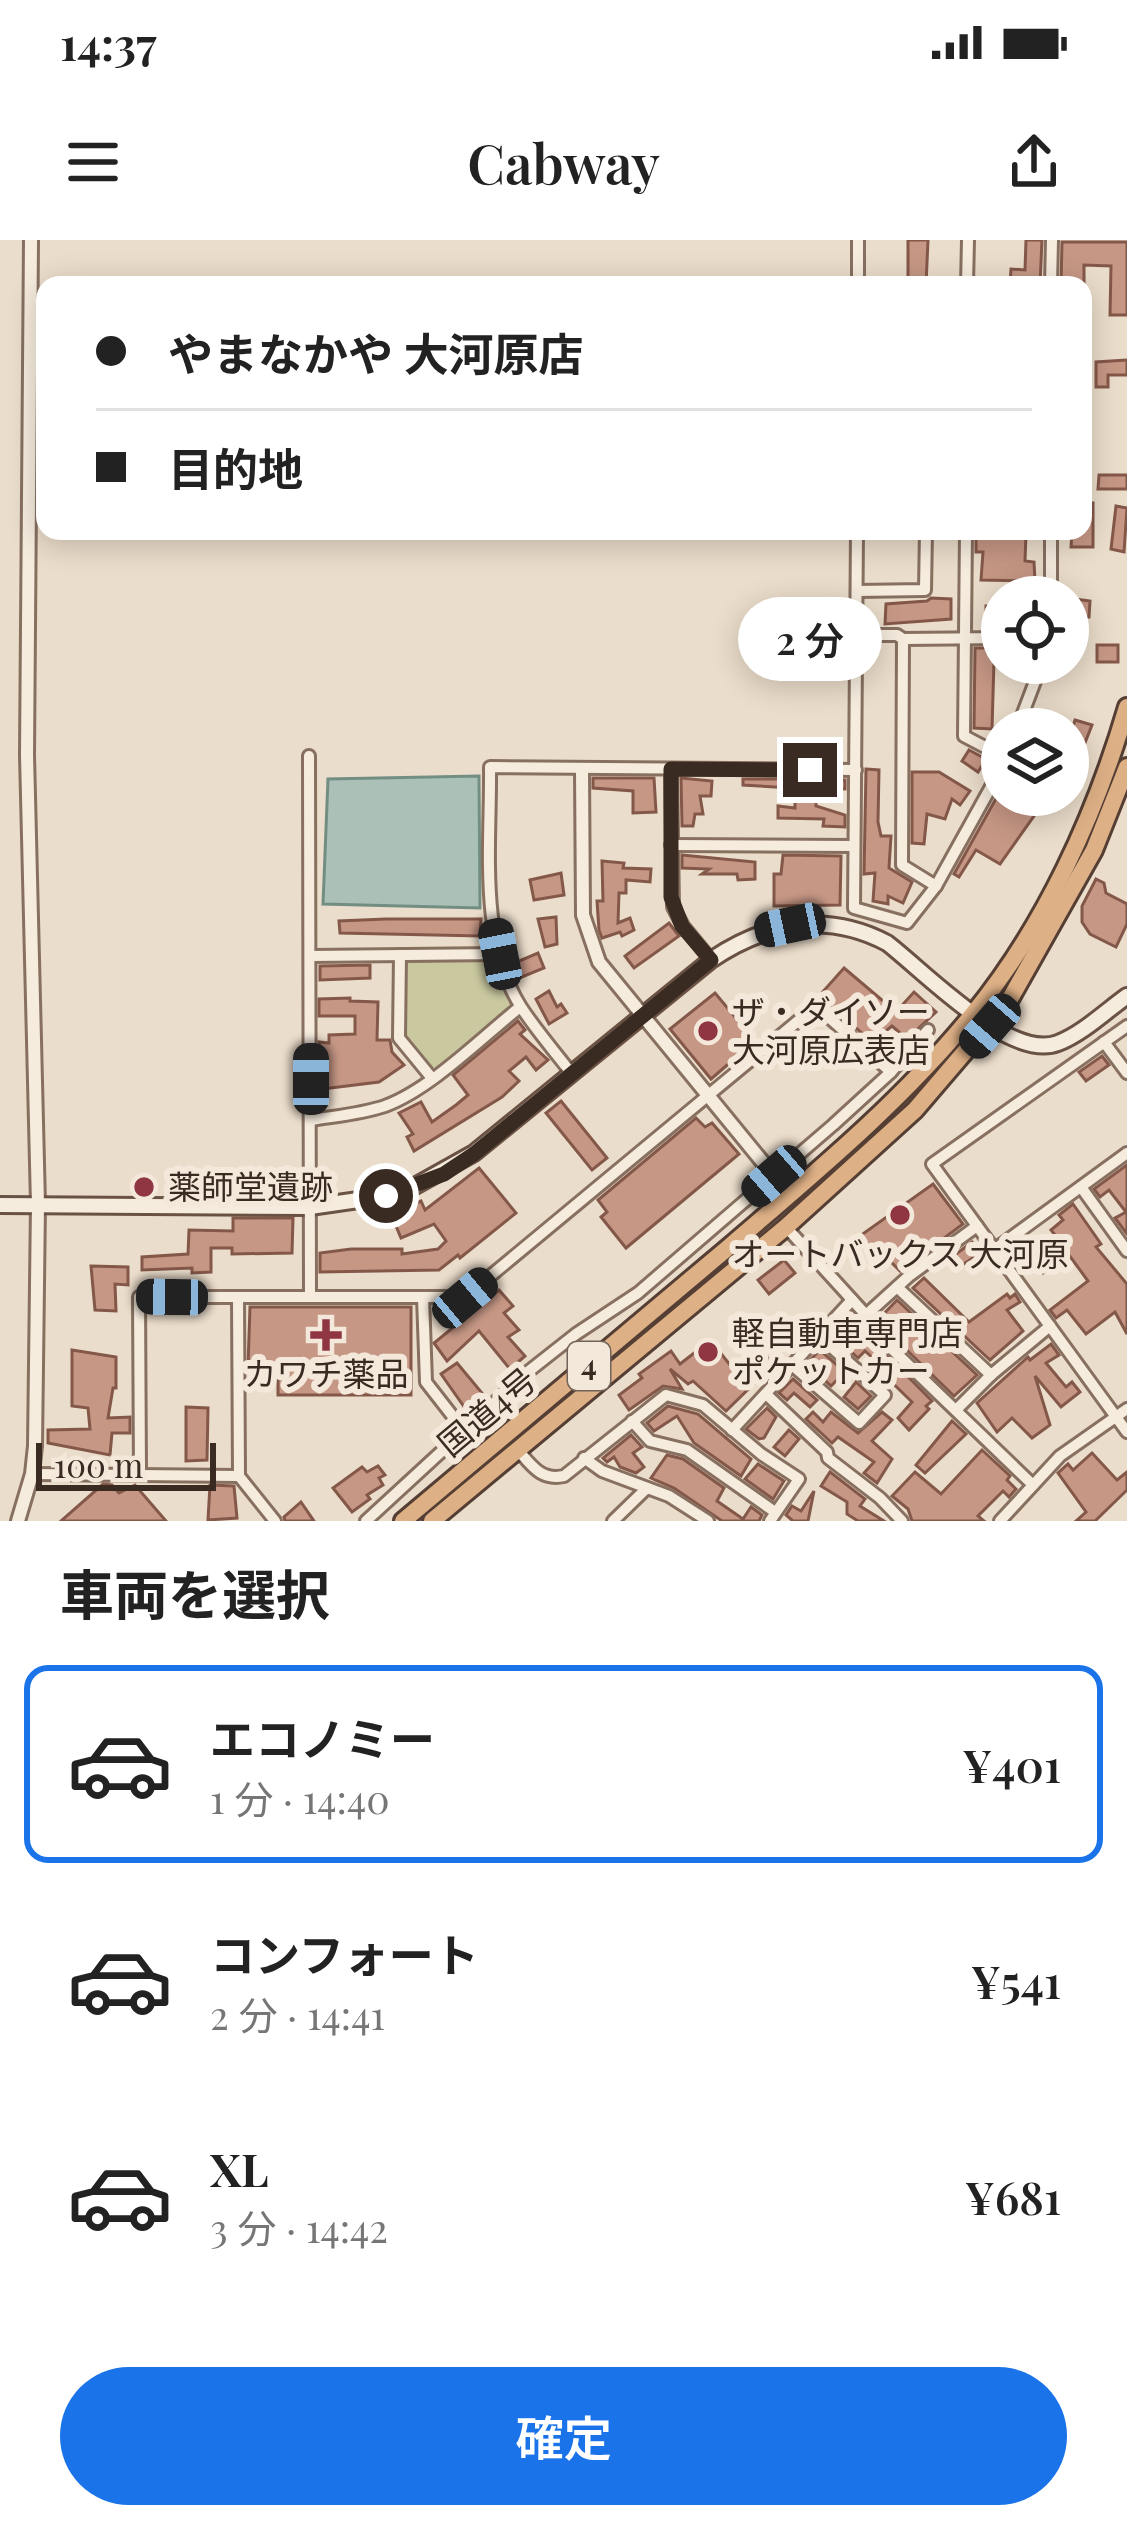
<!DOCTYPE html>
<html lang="ja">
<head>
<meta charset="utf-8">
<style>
  :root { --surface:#fff; --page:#f6f6f6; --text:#222; --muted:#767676; --line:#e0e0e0; --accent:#1a73e8 }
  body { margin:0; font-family:"Playfair Display","Noto Sans JP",serif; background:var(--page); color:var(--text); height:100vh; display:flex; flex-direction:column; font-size:45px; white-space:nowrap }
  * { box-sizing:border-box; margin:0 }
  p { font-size:39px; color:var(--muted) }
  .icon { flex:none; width:66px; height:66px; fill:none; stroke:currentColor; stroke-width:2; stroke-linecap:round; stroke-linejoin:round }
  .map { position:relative; height:1281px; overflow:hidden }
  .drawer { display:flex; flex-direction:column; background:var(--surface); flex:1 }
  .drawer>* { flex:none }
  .banner { position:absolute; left:36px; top:36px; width:1056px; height:264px; border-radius:24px; box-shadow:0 6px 30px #0003; display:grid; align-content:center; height:264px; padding:0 60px; background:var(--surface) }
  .controls { position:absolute; left:981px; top:336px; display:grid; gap:24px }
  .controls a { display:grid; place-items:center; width:108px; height:108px; border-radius:50%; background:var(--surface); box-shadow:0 6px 30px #0003; font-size:60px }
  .scale { position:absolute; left:36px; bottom:30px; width:180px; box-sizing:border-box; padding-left:12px; border:6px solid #392a22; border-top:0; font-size:33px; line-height:42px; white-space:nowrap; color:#392a22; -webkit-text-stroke:9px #f3e8da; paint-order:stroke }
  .end { position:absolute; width:54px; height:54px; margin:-27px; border:15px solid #392a22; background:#fff; box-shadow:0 0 0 6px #fff }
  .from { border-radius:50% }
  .bubble { position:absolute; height:84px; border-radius:42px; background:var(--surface); box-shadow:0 6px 30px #0003; font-size:39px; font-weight:600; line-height:84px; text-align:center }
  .car { position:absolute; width:36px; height:72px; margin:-36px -18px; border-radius:15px; box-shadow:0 0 9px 3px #0007; background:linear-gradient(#222 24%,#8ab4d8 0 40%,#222 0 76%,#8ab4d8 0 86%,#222 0) }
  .banner b { display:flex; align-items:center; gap:42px; height:114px; font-size:45px }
  .banner b+b { border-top:3px solid var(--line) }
  .banner i { width:30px; height:30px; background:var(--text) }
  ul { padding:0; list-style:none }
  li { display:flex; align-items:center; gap:36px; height:198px; margin:0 24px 18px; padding:0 36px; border:6px solid transparent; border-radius:24px }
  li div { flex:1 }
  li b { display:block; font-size:45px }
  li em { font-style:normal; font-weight:600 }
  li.selected { border-color:var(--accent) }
  li>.icon { width:108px; height:108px; stroke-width:1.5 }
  h2 { padding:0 60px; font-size:54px; line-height:144px }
  .cta { display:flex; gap:24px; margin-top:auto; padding:24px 60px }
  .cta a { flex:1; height:138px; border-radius:72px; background:var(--accent); color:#fff; font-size:48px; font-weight:600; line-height:138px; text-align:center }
  .status { display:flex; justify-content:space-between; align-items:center; height:84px; padding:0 60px; background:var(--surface); direction:ltr }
  .status svg { height:33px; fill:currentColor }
  header { display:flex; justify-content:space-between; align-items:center; height:156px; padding:0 60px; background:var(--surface); font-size:54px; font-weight:600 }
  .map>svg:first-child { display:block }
</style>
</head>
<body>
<div class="status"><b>14:37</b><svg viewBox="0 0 49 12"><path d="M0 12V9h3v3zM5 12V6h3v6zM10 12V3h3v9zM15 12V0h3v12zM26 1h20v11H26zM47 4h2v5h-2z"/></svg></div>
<header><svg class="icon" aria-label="menu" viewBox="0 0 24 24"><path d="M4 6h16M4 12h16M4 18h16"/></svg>Cabway<svg class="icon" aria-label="share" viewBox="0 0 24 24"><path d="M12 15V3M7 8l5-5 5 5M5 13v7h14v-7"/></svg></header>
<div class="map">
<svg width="1127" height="1281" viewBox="0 0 1127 1281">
  <rect width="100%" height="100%" fill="#ebddcb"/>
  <!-- green -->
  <polygon fill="#c9c89f" points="491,719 497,722 512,765 436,827 430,828 405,797 403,725 407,721"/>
  <!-- water -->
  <polygon fill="#abc0b7" stroke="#728e83" stroke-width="3" points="479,536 480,668 323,664 328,539"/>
  <!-- building -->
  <g fill="#c69785" stroke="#845849" stroke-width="3">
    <polygon points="908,0 928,0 926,45 908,45"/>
    <polygon points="1026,0 1042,0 1040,45 1010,45 1011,29 1025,30"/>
    <polygon points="1062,2 1127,2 1127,75 1110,75 1111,26 1084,25 1084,45 1061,45"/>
    <polygon points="1127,120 1127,135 1108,135 1108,147 1096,147 1096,122"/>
    <polygon points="1099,235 1127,235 1127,249 1098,249"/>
    <polygon points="1083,263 1093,263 1093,307 1071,307 1072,291 1083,291"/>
    <polygon points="1116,266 1127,268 1124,312 1111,309"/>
    <polygon points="998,292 1026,294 1025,321 1034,322 1035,341 981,340 983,312 976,312 976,293"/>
    <polygon points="931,358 951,359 951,379 885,384 886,364 927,361"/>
    <polygon points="1068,358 1090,361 1089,377 1068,377"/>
    <rect x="986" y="366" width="16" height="22"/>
    <rect x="1097" y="405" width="21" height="17"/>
    <polygon points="975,408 1002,408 1002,421 994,421 992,489 974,488"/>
    <polygon points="1075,480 1092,485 1083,508 1068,503"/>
    <polygon points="969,510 986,519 978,532 962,521"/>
    <polygon points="866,529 879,530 878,582 881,596 891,596 889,628 912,642 903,663 888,656 888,664 873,661 875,633 864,634"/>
    <polygon points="912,532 939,532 970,551 960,565 952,559 945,579 927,574 924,604 912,603"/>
    <polygon points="593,538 654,538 656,572 633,573 633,551 593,548"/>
    <polygon points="681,538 712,541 711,556 700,556 703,574 695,574 693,586 682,586"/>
    <polygon points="743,539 790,539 790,548 743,545"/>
    <polygon points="795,540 845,540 845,549 816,548 816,566 845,575 845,587 823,586 824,579 778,578 778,566 795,568"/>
    <polygon points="998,555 1042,555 1034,576 1000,624 976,610 959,637 954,634"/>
    <polygon points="682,615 755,622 755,639 738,640 737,634 702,634 709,629 682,628"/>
    <polygon points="783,615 841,616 840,665 774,666 774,634 781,634"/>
    <polygon points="602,621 624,623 623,628 651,629 650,642 626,640 626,653 619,653 618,683 630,678 634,690 622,696 620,692 602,698 599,690 597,661 603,661"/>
    <polygon points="561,633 564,655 534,660 530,640"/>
    <polygon points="1096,639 1104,643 1106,653 1127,664 1127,684 1116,707 1090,694 1082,682 1082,666"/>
    <polygon points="556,677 557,704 545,707 538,679"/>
    <polygon points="386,679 481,679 480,696 340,693 339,681"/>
    <polygon points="669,683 679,696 634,728 625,716"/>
    <polygon points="538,713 544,728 517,739 512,724"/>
    <polygon points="370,725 370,738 320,740 320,726"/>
    <polygon points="844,728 896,772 914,752 936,772 907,799 892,786 872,802 819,756"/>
    <polygon points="549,751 557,767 561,764 567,773 549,784 536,759"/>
    <polygon points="715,753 755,801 711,839 670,789"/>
    <polygon points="350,758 350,761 378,762 377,800 390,800 392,812 404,825 379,842 322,849 319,802 329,803 329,795 355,794 355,776 319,776 319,759"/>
    <polygon points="518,781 525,790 520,794 548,820 536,830 526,817 509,831 519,841 502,857 414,911 407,897 413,894 399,873 421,862 432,882 456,865 468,855 453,835"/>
    <polygon points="1102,816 1109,825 1086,841 1079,832"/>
    <polygon points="561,861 607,918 592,930 546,873"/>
    <polygon points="696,878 705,887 712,883 739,914 626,1008 601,977 607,972 598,960"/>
    <polygon points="1127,925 1127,994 1115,978 1126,972 1109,950 1100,957 1094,949"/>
    <polygon points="479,928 516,973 460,1018 458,1015 439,1030 320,1032 320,1013 351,1009 402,1009 402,1014 438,1009 446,1001 434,984 401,998 391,974 421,961 425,970"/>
    <polygon points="933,944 963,984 900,1031 888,1019 877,1026 857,998"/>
    <polygon points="1073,964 1101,1004 1096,1007 1127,1044 1127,1094 1115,1072 1086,1094 1067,1070 1056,1078 1050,1070 1088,1041 1069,1015 1043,1033 1027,1012 1015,1021 1009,1011 1028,998 1040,1014 1059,1000 1051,990 1063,980 1059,975"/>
    <polygon points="233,978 293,978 292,1013 232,1014 232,1008 211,1008 211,1032 192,1033 192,1028 142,1030 142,1017 188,1014 189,990 233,991"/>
    <polygon points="972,1002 980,1013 958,1028 952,1017"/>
    <polygon points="784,1020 795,1033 769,1054 758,1040"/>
    <polygon points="91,1026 128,1027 128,1045 115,1044 116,1071 95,1070"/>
    <polygon points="924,1038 969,1082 1007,1054 1010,1058 1015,1054 1020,1062 1007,1070 1023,1091 990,1120 913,1048"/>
    <polygon points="499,1050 513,1066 504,1073 519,1090 508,1097 525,1116 510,1129 479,1091 447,1121 434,1103"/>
    <polygon points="897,1060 977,1135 954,1156 877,1081"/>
    <polygon points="250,1067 411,1067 411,1155 278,1155 278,1125 248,1126"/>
    <polygon points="850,1078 932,1161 926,1166 929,1169 909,1190 898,1178 912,1162 872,1123 875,1120 865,1111 858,1118 833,1095"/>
    <polygon points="707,1103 711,1109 716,1107 737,1134 764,1114 774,1124 726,1171 693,1141 688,1144 670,1129 682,1149 663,1146 629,1170 619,1155 642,1138 639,1134 671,1111 680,1124"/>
    <polygon points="1051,1104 1059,1115 1046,1123 1066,1147 1072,1142 1080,1152 1061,1167 1035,1136 1050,1185 1032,1198 1012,1178 997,1192 977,1163 1028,1117 1030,1120"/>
    <polygon points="72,1110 116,1117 116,1148 113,1148 108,1178 130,1177 130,1193 112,1193 110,1215 48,1203 48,1190 90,1189 88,1168 72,1166"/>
    <polygon points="820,1110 845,1132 831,1146 806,1124"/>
    <polygon points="457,1123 482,1153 465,1168 441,1134"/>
    <polygon points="793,1139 817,1160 810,1167 794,1153 787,1160 779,1153"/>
    <polygon points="856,1142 871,1156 858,1169 844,1157"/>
    <polygon points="668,1166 698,1174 751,1219 741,1236 694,1203 677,1176 654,1191 647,1183"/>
    <polygon points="186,1167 208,1168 207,1220 186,1221"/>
    <polygon points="767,1168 776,1177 764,1198 759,1199 746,1189"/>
    <polygon points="813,1172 823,1182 831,1172 858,1193 882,1172 892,1180 872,1201 892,1219 877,1243 864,1233 874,1222 838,1197 832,1203 806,1179"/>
    <polygon points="952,1181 966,1194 925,1233 916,1225"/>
    <polygon points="789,1190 799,1199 785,1216 774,1207"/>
    <polygon points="631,1195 642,1207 633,1213 644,1227 636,1233 620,1227 614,1217 607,1222 603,1218"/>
    <polygon points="982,1210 1010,1236 1007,1240 1016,1249 1009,1257 1003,1251 978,1276 984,1281 912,1281 908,1269 892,1256 915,1232 941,1254"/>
    <polygon points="1092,1213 1117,1240 1127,1232 1127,1250 1095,1281 1076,1281 1086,1272 1058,1233 1068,1224 1073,1230"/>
    <polygon points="667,1215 683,1219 724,1248 717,1261 743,1279 751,1267 762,1275 759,1281 722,1281 674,1248 655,1240 651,1238"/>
    <polygon points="758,1224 784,1241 773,1259 745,1239"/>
    <polygon points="378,1226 385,1235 379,1238 383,1245 367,1255 370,1259 352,1272 333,1248 362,1227 367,1232"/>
    <polygon points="830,1232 865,1259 860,1266 884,1281 858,1281 847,1274 847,1262 821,1246"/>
    <polygon points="103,1244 112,1245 119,1253 135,1245 166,1281 61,1281"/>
    <polygon points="210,1245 234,1246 237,1278 208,1280"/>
    <polygon points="814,1251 808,1281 793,1281 786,1275 792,1266 801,1271"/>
    <polygon points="301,1262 314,1281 285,1281 284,1277"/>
  </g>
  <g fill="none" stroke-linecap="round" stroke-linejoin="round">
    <!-- minor casing -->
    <g stroke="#877060" stroke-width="16">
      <g id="minor">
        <polyline points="858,45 858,0"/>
        <polyline points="967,45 968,0"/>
        <polyline points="1051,45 1052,0"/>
        <polyline points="857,291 854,668 907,683 936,646 1002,527"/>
        <polyline points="966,291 964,496 1002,516"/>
        <polyline points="857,351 925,350 926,291"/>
        <polyline points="1051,357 1051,291"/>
        <polyline points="857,395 897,395 903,399 1002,398"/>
        <polyline points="903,399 902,625 936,646"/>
        <polyline points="1017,489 1042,423"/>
        <polyline points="309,516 310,1057"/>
        <polyline points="671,529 673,667 683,686 711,720"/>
        <polyline points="671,605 854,606"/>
        <polyline points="400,715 399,798 431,837"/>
        <polyline points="311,716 500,714"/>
        <polyline points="1127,786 932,924 1127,1192"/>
        <polyline points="1104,802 1127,833"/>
        <path d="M572,834C555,812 536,790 521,767C478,700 491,603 490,527L856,530"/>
        <path d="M312,880C336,876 361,874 385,866C431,849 481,798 520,767"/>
        <polyline points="1081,947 1127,1011"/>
        <polyline points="977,986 909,1036 866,1075 865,1083 1033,1245"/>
        <polyline points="786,987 866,1075"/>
        <polyline points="994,1010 1127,913"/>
        <polyline points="897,1047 991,1135"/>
        <polyline points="423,1057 426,1142 465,1192"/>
        <polyline points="238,1058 239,1236 275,1281"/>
        <polyline points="792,1125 859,1183 885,1155 819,1096"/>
        <polyline points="766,1154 827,1212 828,1218 880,1258 902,1281"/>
        <polyline points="956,1170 991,1135 1050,1086"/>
        <polyline points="632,1181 650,1201 687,1210 775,1272"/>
        <polyline points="732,1190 852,1060"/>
        <path d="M517,1209C532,1226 541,1241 564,1236L666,1155L703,1165L761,1214L799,1239L770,1281"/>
        <polyline points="584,1218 602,1231 669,1256 708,1281"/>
        <polyline points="32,1234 239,1236"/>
        <polyline points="140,1234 139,1057 465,1057 816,766 891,832"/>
        <polyline points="366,1281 529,1131 576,1094 638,1053 833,885 891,832 928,790"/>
        <polyline points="613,1281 647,1248"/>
        <polyline points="1000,1281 1060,1216 1127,1169"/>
      </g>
    </g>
    <!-- tertiary casing -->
    <g stroke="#877060" stroke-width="18">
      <g id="tertiary">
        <polyline points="582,529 583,675 599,722 774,936"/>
        <polyline points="18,1281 32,1234 35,1206 38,964 27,515 31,0"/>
      </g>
    </g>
    <!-- secondary casing -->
    <g stroke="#695143" stroke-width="20">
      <path id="secondary" d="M0,965L310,967L386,956L415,946L474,913L711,720C765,683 827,671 887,703C924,731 1010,822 1058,803C1082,794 1106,771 1127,756"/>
    </g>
    <!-- trunk casing -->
    <g stroke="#553f34" stroke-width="22">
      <g id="trunk">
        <path d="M403,1281C512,1190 621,1099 730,1006C815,933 901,862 973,774C1045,686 1095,576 1127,467"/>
        <polyline points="432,1281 786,987 915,870 1010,759 1094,610 1127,527"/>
      </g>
    </g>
    <!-- minor -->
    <use href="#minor" stroke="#f6ecde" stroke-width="10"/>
    <!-- tertiary -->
    <use href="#tertiary" stroke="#f6ecde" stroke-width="12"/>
    <!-- secondary -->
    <use href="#secondary" stroke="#f6ecde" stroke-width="14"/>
    <!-- trunk -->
    <use href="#trunk" stroke="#deb086" stroke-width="16"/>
  </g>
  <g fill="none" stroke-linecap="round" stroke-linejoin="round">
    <!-- route -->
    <polyline stroke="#392a22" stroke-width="15" points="386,956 444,934 474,914 711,720 682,686 671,657 671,529 810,530"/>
  </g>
  <!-- markers -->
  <g fill="#903643" stroke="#f3e8da" stroke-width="4.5">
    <circle cx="708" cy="791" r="12"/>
    <circle cx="144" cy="947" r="12"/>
    <circle cx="900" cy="975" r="12"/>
    <path d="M320 1077h12v12h12v12h-12v12h-12v-12h-12v-12h12z"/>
    <circle cx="708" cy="1112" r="12"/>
  </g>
  <g text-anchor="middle" stroke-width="12" stroke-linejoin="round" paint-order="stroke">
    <!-- shield labels -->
    <rect fill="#f3e8da" stroke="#716359" stroke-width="3" x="568" y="1102" width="42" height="48" rx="9"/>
    <g font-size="30" font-weight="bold" fill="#392a22">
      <text x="589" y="1136">4</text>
    </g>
    <!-- poi labels -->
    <g font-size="33" fill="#392a22" stroke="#f3e8da" text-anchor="start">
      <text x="732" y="784">ザ・ダイソー<tspan x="732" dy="38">大河原広表店</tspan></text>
      <text x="168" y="959">薬師堂遺跡</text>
      <text x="900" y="1026" text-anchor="middle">オートバックス 大河原</text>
      <text x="732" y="1105">軽自動車専門店<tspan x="732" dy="38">ポケットカー</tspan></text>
      <text x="326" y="1146" text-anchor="middle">カワチ薬品</text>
    </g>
    <!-- street labels -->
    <g font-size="33" fill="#392a22" stroke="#f3e8da">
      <text transform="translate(487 1172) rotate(-40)" y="12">国道4号</text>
    </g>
  </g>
</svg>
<div class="controls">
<a><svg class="icon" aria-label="locate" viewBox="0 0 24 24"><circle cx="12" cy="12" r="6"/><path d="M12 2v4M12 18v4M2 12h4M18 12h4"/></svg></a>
<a><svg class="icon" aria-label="layers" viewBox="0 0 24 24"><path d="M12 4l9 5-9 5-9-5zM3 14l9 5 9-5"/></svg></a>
</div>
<div class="scale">100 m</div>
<i class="end from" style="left:386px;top:956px"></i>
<i class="end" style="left:810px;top:530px"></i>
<div class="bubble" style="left:738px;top:357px;width:144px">2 分</div>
<i class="car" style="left:790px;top:685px;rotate:258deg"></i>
<i class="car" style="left:500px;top:714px;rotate:349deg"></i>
<i class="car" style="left:990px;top:786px;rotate:221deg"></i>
<i class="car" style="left:311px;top:839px;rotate:0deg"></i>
<i class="car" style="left:774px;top:936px;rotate:229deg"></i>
<i class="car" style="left:172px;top:1057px;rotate:271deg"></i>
<i class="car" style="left:465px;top:1058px;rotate:50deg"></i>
<div class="banner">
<b><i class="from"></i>やまなかや 大河原店</b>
<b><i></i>目的地</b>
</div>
</div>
<section class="drawer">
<h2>車両を選択</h2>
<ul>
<li class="selected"><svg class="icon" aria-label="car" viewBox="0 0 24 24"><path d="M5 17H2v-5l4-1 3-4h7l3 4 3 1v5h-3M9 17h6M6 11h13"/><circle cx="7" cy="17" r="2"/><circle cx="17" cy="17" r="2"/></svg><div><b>エコノミー</b><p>1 分 · 14:40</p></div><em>¥401</em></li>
<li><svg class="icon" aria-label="car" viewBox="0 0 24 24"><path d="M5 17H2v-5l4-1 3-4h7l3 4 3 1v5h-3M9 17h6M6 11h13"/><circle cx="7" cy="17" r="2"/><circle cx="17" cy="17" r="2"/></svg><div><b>コンフォート</b><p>2 分 · 14:41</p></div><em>¥541</em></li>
<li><svg class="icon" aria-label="car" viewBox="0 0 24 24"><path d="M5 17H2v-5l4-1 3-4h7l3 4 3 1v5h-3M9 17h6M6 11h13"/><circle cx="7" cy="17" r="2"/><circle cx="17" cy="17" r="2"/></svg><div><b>XL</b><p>3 分 · 14:42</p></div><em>¥681</em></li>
</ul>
<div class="cta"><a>確定</a></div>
</section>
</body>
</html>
